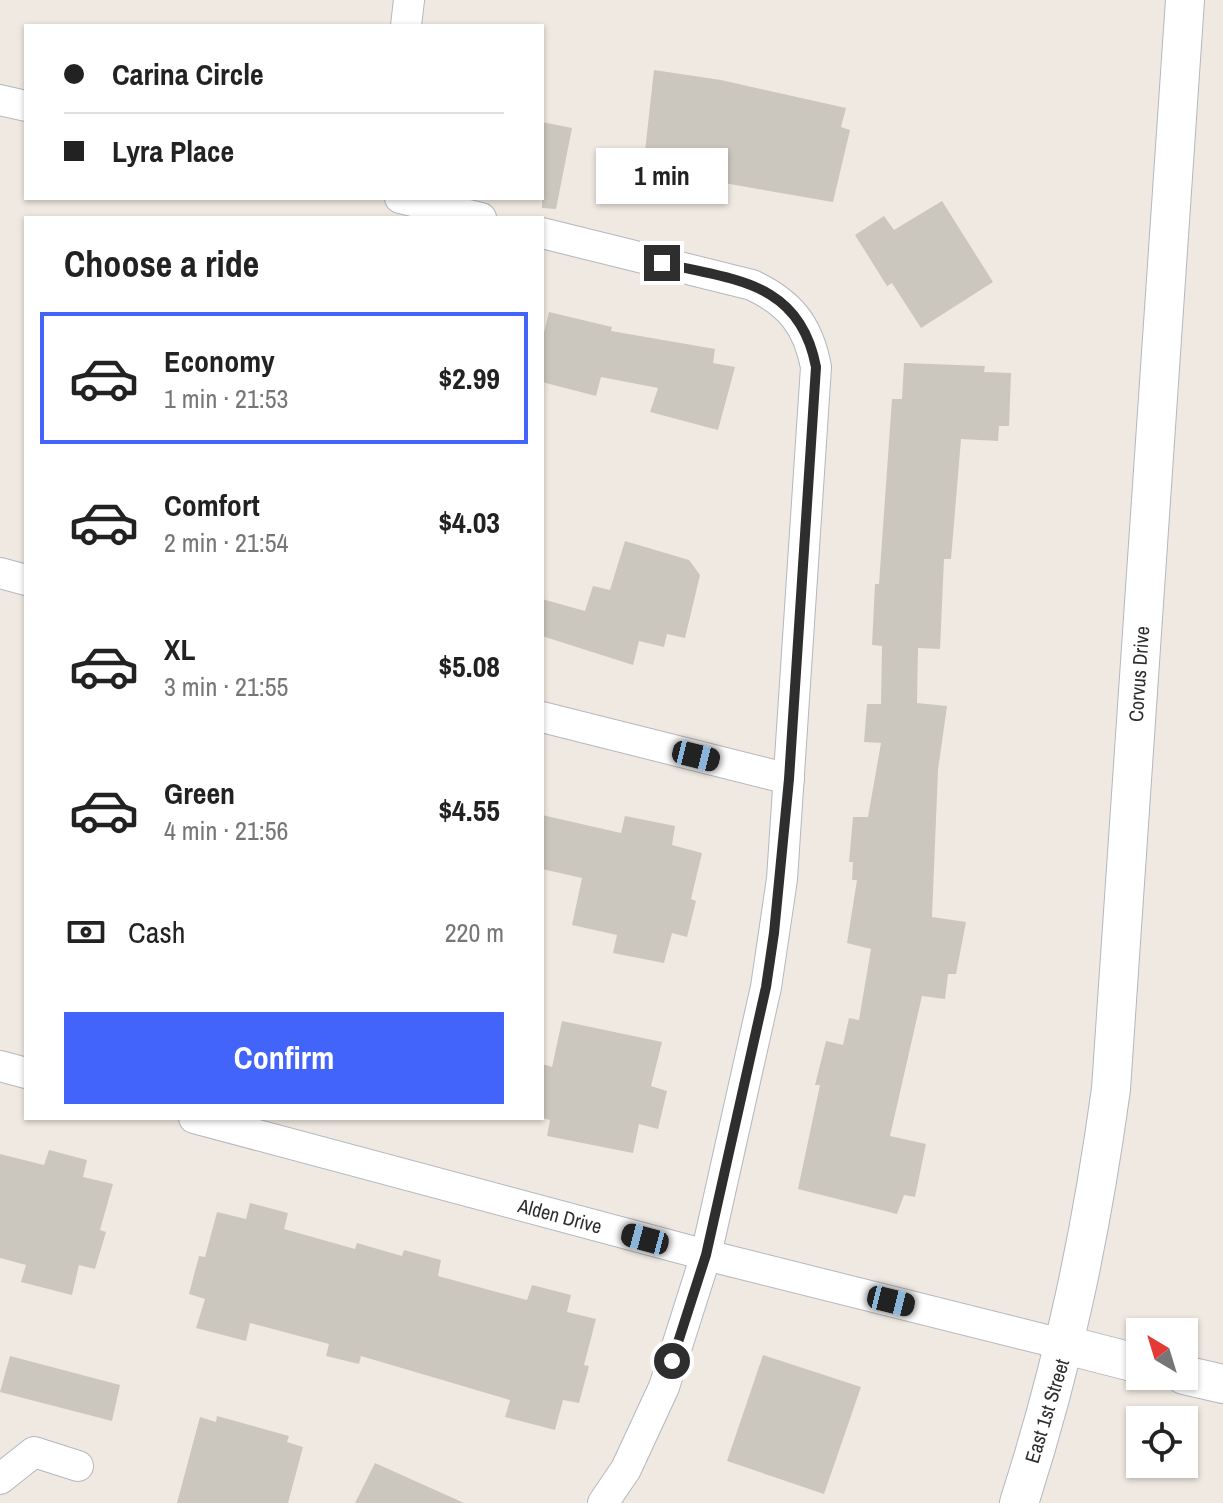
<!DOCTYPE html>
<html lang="en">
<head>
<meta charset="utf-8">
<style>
  :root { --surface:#fff; --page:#f2f2f2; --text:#222; --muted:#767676; --line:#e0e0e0; --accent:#4264fb }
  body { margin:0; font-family:"Archivo Narrow",sans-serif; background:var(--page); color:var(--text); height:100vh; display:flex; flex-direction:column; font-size:30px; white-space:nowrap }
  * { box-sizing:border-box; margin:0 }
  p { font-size:26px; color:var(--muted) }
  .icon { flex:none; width:44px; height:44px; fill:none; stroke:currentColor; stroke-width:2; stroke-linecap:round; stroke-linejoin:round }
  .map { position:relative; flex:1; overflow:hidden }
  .side { position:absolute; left:24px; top:216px; width:520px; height:904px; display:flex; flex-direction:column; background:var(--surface); border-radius:0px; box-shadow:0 2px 6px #0004 }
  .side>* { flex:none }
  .hud { position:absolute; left:24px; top:24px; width:520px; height:176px; border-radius:0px; box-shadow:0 2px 6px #0004; display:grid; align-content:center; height:176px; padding:0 40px; background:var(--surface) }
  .needle { width:52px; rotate:322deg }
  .controls { position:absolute; left:1126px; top:1318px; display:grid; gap:16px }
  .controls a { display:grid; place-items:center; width:72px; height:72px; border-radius:0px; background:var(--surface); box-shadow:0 2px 6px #0004; font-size:40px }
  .end { position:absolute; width:36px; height:36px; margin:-18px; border:10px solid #2e2e2e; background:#fff; box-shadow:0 0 0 4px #fff }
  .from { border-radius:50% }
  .bubble { position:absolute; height:56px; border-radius:0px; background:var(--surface); box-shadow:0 2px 6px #0004; font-size:26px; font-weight:700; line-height:56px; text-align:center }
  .car { position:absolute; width:24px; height:48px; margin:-24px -12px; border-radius:10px; box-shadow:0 0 6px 2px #0007; background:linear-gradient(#222 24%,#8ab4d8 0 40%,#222 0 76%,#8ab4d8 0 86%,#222 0) }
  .hud b { display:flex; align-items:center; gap:28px; height:76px; font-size:30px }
  .hud b+b { border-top:2px solid var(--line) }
  .hud i { width:20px; height:20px; background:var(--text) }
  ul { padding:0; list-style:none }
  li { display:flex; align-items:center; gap:24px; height:132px; margin:0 16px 12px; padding:0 24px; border:4px solid transparent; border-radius:0px }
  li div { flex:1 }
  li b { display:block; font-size:30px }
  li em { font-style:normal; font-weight:700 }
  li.selected { border-color:var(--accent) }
  li>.icon { width:72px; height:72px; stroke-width:1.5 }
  h2 { padding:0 40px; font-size:36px; line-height:96px }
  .pay { display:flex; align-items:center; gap:20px; height:88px; padding:0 40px; font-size:30px }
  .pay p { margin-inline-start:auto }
  .button { display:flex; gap:16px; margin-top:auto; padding:16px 40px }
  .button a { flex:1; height:92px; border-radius:0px; background:var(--accent); color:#fff; font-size:32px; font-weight:700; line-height:92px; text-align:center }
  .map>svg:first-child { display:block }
</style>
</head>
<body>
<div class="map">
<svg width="1223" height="1503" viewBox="0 0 1223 1503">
  <rect width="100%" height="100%" fill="#efe9e1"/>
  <!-- building -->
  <g fill="#cbc7bf">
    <polygon points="654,70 721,80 846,108 841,127 850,130 833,202 643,169"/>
    <polygon points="542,122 572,128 556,209 542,208"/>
    <polygon points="942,201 993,282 921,328 892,283 887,286 855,235 884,216 894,230"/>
    <polygon points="549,312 612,327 611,331 715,349 713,363 735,367 718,430 650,412 658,388 601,377 596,396 542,382 542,341"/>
    <polygon points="904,363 985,366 984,372 1011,373 1009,426 999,426 998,441 961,439 951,559 944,559 940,649 918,648 917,703 947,706 938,770 932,917 966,922 956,974 948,974 945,999 922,996 890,1136 926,1144 915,1197 904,1195 897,1214 798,1189 820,1085 815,1085 826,1041 843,1045 849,1018 859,1020 871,949 847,943 857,880 852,880 853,862 849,862 853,817 868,817 881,743 864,742 867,704 881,704 882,646 872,645 875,584 879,584 892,399 902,399"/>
    <polygon points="625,541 689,560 700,575 685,638 667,634 664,647 639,641 633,665 542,636 542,599 585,611 593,586 610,590"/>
    <polygon points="542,815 621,833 625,816 675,826 672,845 702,853 691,899 696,901 687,937 672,933 664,963 613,953 617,935 572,925 582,878 542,869"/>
    <polygon points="562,1021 662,1042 651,1086 667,1091 658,1129 639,1124 633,1153 547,1136 550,1120 542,1118 542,1064 552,1067"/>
    <polygon points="49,1150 87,1160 83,1177 113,1184 100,1230 106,1232 95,1269 79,1265 72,1295 21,1282 26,1265 0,1258 0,1154 44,1165"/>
    <polygon points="250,1203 288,1213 284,1229 355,1249 357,1243 402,1256 404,1250 441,1260 438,1276 493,1291 527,1300 532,1285 571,1295 567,1312 596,1319 584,1365 589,1366 579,1403 563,1400 555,1430 505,1417 510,1400 361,1356 359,1364 326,1356 329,1344 250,1323 246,1341 196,1328 205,1299 189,1294 199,1256 205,1257 217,1212 246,1219"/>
    <polygon points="763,1355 861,1387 824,1494 727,1461"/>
    <polygon points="10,1356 120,1385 112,1421 0,1392"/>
    <polygon points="217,1416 289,1436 287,1442 303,1447 288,1503 177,1503 200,1417 216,1422"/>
    <polygon points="375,1463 464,1503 355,1503"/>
  </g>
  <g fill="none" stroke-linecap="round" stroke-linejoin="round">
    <!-- minor casing -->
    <g stroke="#b4b7c1" stroke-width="32">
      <g id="minor">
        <polyline points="406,26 409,0"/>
        <polyline points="0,100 26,106"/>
        <polyline points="400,198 481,218"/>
        <path d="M542,233L752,285C790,303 808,325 816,367L782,879L766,987L706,1255L664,1387L626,1469L603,1503"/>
        <polyline points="0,573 26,580"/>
        <polyline points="542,717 789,779"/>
        <polyline points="0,1066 26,1073"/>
        <polyline points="194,1118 706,1255 1066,1345"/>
        <polyline points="0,1479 34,1452 78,1466"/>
      </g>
    </g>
    <!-- tertiary casing -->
    <g stroke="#b4b7c1" stroke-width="40">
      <g id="tertiary">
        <polyline points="1066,1345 1140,1364"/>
        <polyline points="1184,1375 1223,1384"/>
        <path d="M1019,1503C1064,1363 1091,1234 1111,1089L1185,0"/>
      </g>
    </g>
    <!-- minor -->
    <use href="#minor" stroke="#fff" stroke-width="30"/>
    <!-- tertiary -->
    <use href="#tertiary" stroke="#fff" stroke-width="38"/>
  </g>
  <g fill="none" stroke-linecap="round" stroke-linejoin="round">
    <!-- route -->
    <path stroke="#2e2e2e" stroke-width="10" d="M662,263C734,280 800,281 816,367L789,779L774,933L766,987L706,1255L672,1361"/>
  </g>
  <g text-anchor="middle" stroke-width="8" stroke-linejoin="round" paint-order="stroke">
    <!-- street labels -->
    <g font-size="20" fill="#2e2e2e" stroke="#fff">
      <text transform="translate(1139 674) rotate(-86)" y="7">Corvus Drive</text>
      <text transform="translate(560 1216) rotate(15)" y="7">Alden Drive</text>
      <text transform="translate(1047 1411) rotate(-73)" y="7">East 1st Street</text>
    </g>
  </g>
</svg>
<div class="controls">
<a><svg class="needle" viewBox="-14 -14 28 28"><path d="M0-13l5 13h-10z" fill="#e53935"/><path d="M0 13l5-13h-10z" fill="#767676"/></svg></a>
<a><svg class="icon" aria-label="locate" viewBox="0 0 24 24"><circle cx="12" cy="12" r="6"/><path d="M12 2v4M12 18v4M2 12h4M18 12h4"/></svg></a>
</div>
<i class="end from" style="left:672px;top:1361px"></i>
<i class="end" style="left:662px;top:263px"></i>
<div class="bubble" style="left:596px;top:148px;width:132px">1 min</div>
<i class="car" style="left:696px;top:756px;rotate:104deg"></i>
<i class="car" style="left:645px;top:1239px;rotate:285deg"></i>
<i class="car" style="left:891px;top:1301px;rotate:104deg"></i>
<div class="hud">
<b><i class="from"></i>Carina Circle</b>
<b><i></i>Lyra Place</b>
</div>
<section class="side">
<h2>Choose a ride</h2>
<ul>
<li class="selected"><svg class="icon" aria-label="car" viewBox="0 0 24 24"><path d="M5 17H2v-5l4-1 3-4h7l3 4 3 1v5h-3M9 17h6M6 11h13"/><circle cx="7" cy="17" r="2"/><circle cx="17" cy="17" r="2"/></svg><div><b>Economy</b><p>1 min · 21:53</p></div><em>$2.99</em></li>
<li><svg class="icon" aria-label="car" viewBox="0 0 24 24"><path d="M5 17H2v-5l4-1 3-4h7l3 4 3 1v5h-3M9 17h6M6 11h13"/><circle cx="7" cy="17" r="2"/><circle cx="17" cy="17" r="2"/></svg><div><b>Comfort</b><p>2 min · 21:54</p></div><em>$4.03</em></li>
<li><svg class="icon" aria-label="car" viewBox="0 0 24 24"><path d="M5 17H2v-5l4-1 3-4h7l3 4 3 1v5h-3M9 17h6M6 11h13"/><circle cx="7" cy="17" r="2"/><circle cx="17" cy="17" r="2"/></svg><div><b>XL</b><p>3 min · 21:55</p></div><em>$5.08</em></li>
<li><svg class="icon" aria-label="car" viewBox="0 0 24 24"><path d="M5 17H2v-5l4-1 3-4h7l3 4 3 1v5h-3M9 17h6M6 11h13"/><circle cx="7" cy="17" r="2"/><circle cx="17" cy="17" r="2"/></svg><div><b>Green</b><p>4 min · 21:56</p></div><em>$4.55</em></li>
</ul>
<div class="pay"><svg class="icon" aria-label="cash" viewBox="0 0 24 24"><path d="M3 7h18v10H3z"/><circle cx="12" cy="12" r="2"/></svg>Cash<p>220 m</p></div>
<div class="button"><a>Confirm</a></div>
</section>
</div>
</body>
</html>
